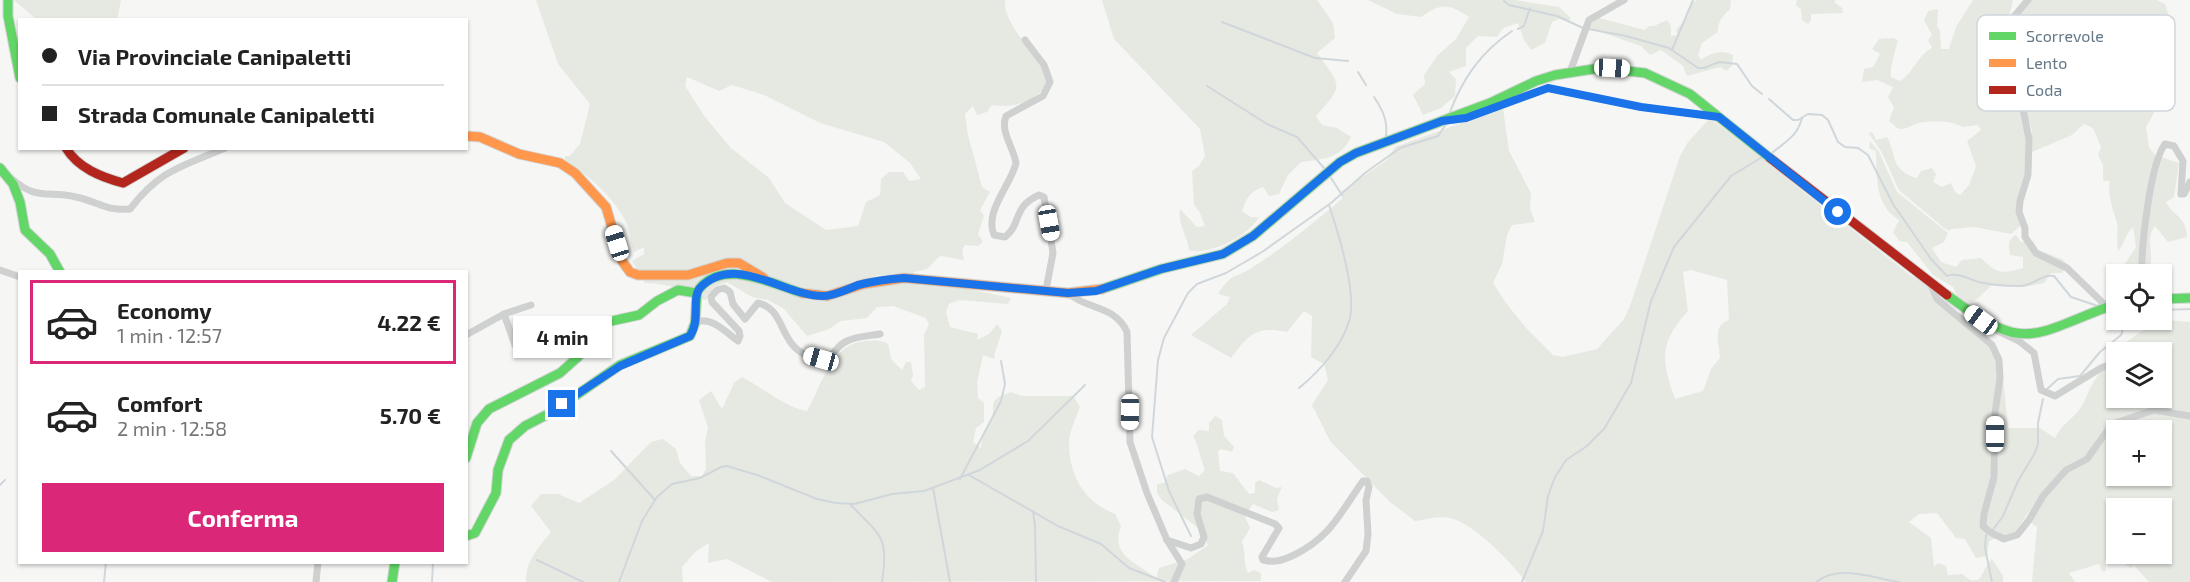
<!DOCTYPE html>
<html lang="it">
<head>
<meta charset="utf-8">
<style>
  :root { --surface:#fff; --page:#f2f2f2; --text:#222; --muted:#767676; --line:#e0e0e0; --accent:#db2777 }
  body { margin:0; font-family:"Exo 2",sans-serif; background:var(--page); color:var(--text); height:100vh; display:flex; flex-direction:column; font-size:22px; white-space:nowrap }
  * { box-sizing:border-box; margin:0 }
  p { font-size:20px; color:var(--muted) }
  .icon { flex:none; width:33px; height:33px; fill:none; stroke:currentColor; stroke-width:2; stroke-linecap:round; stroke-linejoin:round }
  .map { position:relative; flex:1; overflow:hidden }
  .sheet { position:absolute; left:18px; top:270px; width:450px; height:294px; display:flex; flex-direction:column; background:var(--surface); border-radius:0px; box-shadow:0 2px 4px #0004 }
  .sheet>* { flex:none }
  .banner { position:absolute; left:18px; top:18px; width:450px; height:132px; border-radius:0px; box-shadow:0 2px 4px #0004; display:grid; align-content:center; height:132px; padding:0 24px; background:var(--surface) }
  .controls { position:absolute; left:2106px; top:264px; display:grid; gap:12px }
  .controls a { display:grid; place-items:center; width:66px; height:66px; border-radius:0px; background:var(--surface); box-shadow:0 2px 4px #0004; font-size:30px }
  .end { position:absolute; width:27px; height:27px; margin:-14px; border:8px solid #1a73e8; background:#fff; box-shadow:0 0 0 3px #fff }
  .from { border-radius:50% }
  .bubble { position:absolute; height:42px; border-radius:0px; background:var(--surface); box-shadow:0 2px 4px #0004; font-size:20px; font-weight:700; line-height:42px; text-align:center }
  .car { position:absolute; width:18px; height:36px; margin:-18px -9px; border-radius:8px; box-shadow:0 0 4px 2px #0007; background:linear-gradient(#fff 24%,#345 0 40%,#fff 0 76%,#345 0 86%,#fff 0) }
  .banner b { display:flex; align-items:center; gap:21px; height:57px; font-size:22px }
  .banner b+b { border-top:2px solid var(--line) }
  .banner i { width:15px; height:15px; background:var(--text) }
  ul { padding:10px 0 0; list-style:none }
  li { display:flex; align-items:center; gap:18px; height:84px; margin:0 12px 9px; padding:0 12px; border:3px solid transparent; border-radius:0px }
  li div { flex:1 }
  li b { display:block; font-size:22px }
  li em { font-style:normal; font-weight:700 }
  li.current { border-color:var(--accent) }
  li>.icon { width:54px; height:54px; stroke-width:1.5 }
  .primary-button { display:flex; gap:12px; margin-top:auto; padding:12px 24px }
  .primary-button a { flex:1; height:69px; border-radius:0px; background:var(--accent); color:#fff; font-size:24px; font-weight:700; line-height:69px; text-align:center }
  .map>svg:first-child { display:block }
</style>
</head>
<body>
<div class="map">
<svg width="2190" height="582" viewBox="0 0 2190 582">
  <rect width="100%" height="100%" fill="#f6f6f4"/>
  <!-- green -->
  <g fill="#e6e9e2" fill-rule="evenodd">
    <polygon points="0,0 121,0 117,20 36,19 14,0"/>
    <path d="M536,0H1005C1003,28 1042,55 1047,83C1036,103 1013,108 992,105L987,112L977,115L973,106L965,114L968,135L982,187L990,192L980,210L984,216L978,234L983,242L978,246L965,245L962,250L964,260L940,256L927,269L914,272V276L879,275L824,292L773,280L754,266L739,260L687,271L639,272L632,261L644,254V247L634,252C630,243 630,233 627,224C616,199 587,174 565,160V156H570L580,144L590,104L558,64ZM687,77L719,91L732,85L764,95L820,123L884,142L910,163L921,179L909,181L903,172H889L881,179L880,195L866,202L858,226L826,230L785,203L769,178L731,148L705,117L685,86Z"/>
    <path d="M1102,0H1317L1333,23L1335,38L1317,53C1342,87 1344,85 1316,116L1322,125L1337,128L1351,137C1341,159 1322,159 1301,162L1288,175L1279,194L1269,196L1263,187C1250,191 1246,199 1242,211L1251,217H1259C1249,236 1209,256 1189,250C1187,235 1178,225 1180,209L1197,227L1205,226L1200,213L1194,205L1192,171L1199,166L1205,156L1200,129L1114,39Z"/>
    <path d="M1368,0H1514L1559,7L1571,18L1568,22L1559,19L1552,22L1545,43L1531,50L1524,40L1518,23L1503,28L1497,37L1478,36L1466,48V66L1449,72L1456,79L1455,96L1441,108L1423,115L1413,95L1425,84L1424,75L1437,56L1456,39L1469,17C1448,3 1441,3 1421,17L1397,14Z"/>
    <path d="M1697,0H1731L1730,9C1723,16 1717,22 1718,32L1702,43L1698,55L1701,60C1711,53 1721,49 1733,55L1732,66L1726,71L1720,67L1687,76L1683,66L1661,50L1650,55L1641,46L1589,28L1594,20L1599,18L1645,30L1649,26H1654L1667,20L1671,26V36L1678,35L1676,30L1688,16L1691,4Z"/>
    <polygon points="1797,0 1836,0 1834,2 1842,8 1843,13 1811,14 1811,20 1808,24 1802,20 1801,9 1796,5"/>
    <path d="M1973,0H2013L2003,45L2011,84L2020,110L2026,134L2027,172L2022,188V224L2011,234L1974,227L1951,229L1950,231L1944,228L1899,190L1881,151L1869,134V132L1873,133L1876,140L1887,137C1897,154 1889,170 1917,178L1921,171L1932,168L1936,174L1933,182L1942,187L1951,183L1955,192L1960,195L1969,185L1976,166L1967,141L1981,130L1978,125L1962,127C1952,120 1927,120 1915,124C1911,126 1906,129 1901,129C1897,129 1893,124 1889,121L1894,107L1888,97L1893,87L1877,80L1862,82L1864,69L1873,67L1880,54L1872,49L1879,39L1893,38L1898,40C1895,53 1890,65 1891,77L1900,81C1914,72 1917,56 1932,48L1928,40L1932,35L1924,20L1928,11L1938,9L1937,26L1940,31L1941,49H1949L1956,27Z"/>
    <path d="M2031,0H2157L2165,4L2172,25L2154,31L2148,39L2155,66L2150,78V98L2154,113L2146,127L2149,147L2155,155L2179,163L2174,197L2166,202C2174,218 2186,215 2187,237L2168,242L2155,226C2146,238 2152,248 2151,261C2151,265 2147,270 2145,274H2126L2124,265L2136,247L2133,227L2128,233L2119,251C2115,242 2119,232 2117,223C2113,208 2107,196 2110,181H2103V165L2098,155L2101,147L2093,128L2084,124L2072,135L2032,152V130L2011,67L2009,45L2013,21Z"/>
    <path d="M1503,108L1509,151L1531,193L1530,208L1535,222L1512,225L1507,235L1502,264L1493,283L1506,303L1527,329L1553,355L1563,357L1597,349L1624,319L1630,306L1680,156L1688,142L1710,118L1910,275L1930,286L1935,300L1995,353C2002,411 1994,470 1981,527L1996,538L1989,541L1987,556L1976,558L1965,539L1956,538L1937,513L1919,514L1909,522L1931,538L1934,567L1938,563L1946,566L1948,575L1962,574L1970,580H1978C1985,573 1984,566 1992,559L2003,576V582H1526C1511,562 1469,517 1443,517C1433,517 1424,520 1415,521L1390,502L1330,441L1312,405L1328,380L1324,364L1311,357L1312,316L1304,311L1287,332C1255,326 1250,334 1231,358L1191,335L1227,304L1230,297L1218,294C1233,271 1233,280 1253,267C1285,247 1314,222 1342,199V191L1387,160L1395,147ZM1691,270L1727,280L1729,320C1712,325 1719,343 1720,358L1711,369L1703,391L1675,399C1661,360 1659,343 1688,311L1683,272Z"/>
    <path d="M1870,141L1879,152L1897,192L1948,233L1944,242L1932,248L1941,262L1956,267L1962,260L1981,258C1997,274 2001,274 2023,268V257L2010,255C2009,246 2007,239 2016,235L2021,242L2033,241L2038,250L2062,259L2067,264L2062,273H2051L2044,283L2025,287L1992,285L1977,299L1968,303L1958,297L1953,287L1933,275L1907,242L1899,241L1893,232L1899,220C1874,204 1877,177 1876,151L1869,148Z"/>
    <path d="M727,266H738L747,271C721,268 714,275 694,291C678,288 661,283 645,283L642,278Z"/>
    <path d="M731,276L825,299L880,282H916L917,285L968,289L1011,298L1008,304L959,300L949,304L946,312L950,327L978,334L977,340L989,334L997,324L1002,331C1000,341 995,348 994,359L983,355L977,383L978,398L984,403V422L976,428L973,442L981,448L982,439L993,415V403L998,397L1011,392L1021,396H1073L1080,407C1076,418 1069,432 1069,443C1069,475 1084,502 1115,514L1121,526C1110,556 1136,562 1156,578L1159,568L1188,559L1208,545L1198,528L1162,500L1157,493V484L1164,483L1168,475L1185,469L1199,476L1205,470C1200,458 1199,446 1193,436L1199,430L1209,431V423L1215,416L1222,420L1224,436L1234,447L1232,452L1221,449L1218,451L1220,471L1233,473L1249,494L1255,493V483L1259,480L1276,488L1282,487L1277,499L1279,510L1272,512L1253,504L1245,517L1250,528L1242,542C1246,552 1243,564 1248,573L1254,570L1261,573V581L772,582L727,559L708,563L709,543L695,552L682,567L683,582H526C525,561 539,547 551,532L531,506L541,494H558L579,503L614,480L651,442L663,439L676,449L680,463L691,476H702L706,469L705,441L708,428L699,400L711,391L722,409L734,383L742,377C763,388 786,408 807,411C822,385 831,344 865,341C874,341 880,339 888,344L891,359L902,370L906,362H911L913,375L911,381L919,390L925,387L924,334L929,325L926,318L893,306L877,307L867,318L841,321L829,329L807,336L784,309L768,300L752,297L727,282L714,287L706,300L698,299C705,284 716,280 731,276Z"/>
    <path d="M2164,320L2190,322V413L2154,407L2110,421L2085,456L2064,467L2041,494L2015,532L2004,536L1986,525L1987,515L1997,477L1998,413L2003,378L2008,428H2040L2055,438C2062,424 2070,421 2079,410C2085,403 2087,393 2092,385C2111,352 2130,335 2164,320ZM2116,352H2162V398H2116Z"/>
    <path d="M2154,412L2190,418V582H2149L2134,565L2131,568L2126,565L2122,554H2162V508H2116L2117,554L2105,561L2106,571H2102L2099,564L2069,573L2075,582H2032L2037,527L2030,522L2045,497L2067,471L2089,460L2113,425ZM2116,430H2162V476H2116Z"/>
  </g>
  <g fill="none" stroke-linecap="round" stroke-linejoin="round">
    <!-- stream -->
    <g stroke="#d0d7db" stroke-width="2">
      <polyline points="1504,1 1509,5 1557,16 1583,28 1626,36 1669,48 1698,68 1704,68 1719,62 1737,64 1752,86 1762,94"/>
      <polyline points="1222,22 1315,58 1348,61"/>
      <polyline points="1518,29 1524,26 1530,8"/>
      <polyline points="1672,50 1693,0"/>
      <polyline points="1358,72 1366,85"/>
      <polyline points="1207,86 1267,124 1297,137 1324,168"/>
      <path d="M1374,97C1382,109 1388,120 1386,136"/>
      <path d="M1769,99L1793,120H1798L1808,114L1822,115L1828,120L1838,142L1845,147L1858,148L1868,155L1893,204L1931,259L1947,276C1959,272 1968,279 1979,282C1991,285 2006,286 2018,286C2033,287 2040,274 2054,276L2071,297L2098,306"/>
      <path d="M1450,112C1463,78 1481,52 1512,31"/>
      <path d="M1772,153C1786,141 1797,137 1802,118"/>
      <polyline points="1331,178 1342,195"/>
      <polyline points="2162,310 2190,309"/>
      <polyline points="2105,311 2116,315"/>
      <path d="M1299,388C1320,371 1343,345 1350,318C1356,290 1338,232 1329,205"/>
      <polyline points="2046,390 2058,379 2080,376 2100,352 2121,335 2126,320"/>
      <polyline points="611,451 655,500"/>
      <polyline points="969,475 1058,526 1101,544 1129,568 1165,582"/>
      <polyline points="960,479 1001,401 1005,384 1001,361"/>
      <polyline points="0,485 5,480"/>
      <polyline points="933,488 950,582"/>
      <path d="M850,504C881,537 889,535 882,582"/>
      <polyline points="1033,511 1035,526 1036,582"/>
      <polyline points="1992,531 2003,516 2018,481 2035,453 2038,444 2038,423 2043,399"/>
      <polyline points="1986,535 1985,548 1992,582"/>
      <polyline points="1191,536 1169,491 1152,437 1158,360 1164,338 1188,293 1197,284 1226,273 1262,252 1331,203 1365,173 1400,148 1438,136 1447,123"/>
      <polyline points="537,560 583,582"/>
      <polyline points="104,582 106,562"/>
      <polyline points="432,582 433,562"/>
      <polyline points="619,582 642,521 657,497 672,484 700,478 721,467 727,466 760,476 817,499 836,503 854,504 892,494 924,491 980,470 1028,441 1085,385"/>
      <polyline points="1522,582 1543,531 1548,496 1555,477 1566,460 1587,446 1604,429 1631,383 1651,301 1674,247 1731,176 1764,156"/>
      <path d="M1816,582C1839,564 1873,578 1899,582"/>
    </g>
    <!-- fast casing -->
    <g stroke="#d2d4d4" stroke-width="11">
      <g id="fast">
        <polyline points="8,0 8,16 20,78"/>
        <polyline points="0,168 13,184 20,202 25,230 50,254 60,272"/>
        <polyline points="1102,289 1161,269 1223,254 1253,236 1340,162 1356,153 1490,103 1536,81 1555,75 1600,68 1645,73 1690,94 1770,158"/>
        <path d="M1947,295C2028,356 2031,334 2116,304"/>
        <polyline points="2162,299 2190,298"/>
        <polyline points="466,458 477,423 489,409 560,373 578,357 607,322 639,315 657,301 678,290 696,293"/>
        <path d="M466,536L475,533L496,493L498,470L509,440L525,426L552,412L620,365L690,336L695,323L697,292C720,256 772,284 802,293"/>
        <polyline points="392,582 395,562"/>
      </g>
    </g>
    <!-- slow casing -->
    <g stroke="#d2d4d4" stroke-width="11">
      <g id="slow">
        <polyline points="466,136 480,137 519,154 560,163 575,173 606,207 622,261 630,272 638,275 688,275 727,263 739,263 764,278"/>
        <polyline points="802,293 827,296 864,284 904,278 1068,293 1102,289"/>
      </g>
    </g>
    <!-- jam casing -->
    <g stroke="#d2d4d4" stroke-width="11">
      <g id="jam">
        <path d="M66,148C78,168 101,177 123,183L184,148"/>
        <polyline points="1770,158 1947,295"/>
      </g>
    </g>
    <!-- street -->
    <g stroke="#cfd1d1" stroke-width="7">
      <polyline points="2028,0 2011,20 2006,44 2007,60 2023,109 2029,139 2028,175 2020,201 2019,212 2025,228 2025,237 2036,253 2067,268 2107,307"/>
      <path d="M1025,40L1044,65L1050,82L1043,96L1006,116C1000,132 1013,146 1016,163C1011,185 984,211 994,235L1005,237C1022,224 1012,207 1039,195L1044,197L1053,253L1046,290"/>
      <polyline points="1570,72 1589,20 1624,0"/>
      <polyline points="1453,120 1466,118 1548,88 1641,107 1718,117"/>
      <path d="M11,178C38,202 47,190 76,197C99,202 105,211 130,209C161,169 181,167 225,148"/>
      <polyline points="0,270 20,277"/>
      <path d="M2142,274C2141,248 2150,164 2165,144L2174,146L2183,161L2181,194H2184L2190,182"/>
      <polyline points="1930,283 1937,299 1992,345 1999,360 2000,378 1995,413 1994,477 1984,514 1983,526 1990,532 2004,539 2017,535 2029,520 2043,496 2066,470 2087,459 2112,424 2154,410 2190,416"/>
      <path d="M1068,293C1087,310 1115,305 1127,332L1130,442L1147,493L1167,540L1182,564L1174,582"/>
      <polyline points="504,314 531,305"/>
      <path d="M697,322C711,316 727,333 738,341L740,336L739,331L712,302L711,297L717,290L724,288L730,292L733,304L745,319L758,303C786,309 778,344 808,356C835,366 830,349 847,341C857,336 869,336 880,334"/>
      <polyline points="1996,330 2019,341 2034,353 2041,390 2055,396 2101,368 2116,362"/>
      <polyline points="466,335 504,314 515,345"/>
      <polyline points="2153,352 2155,352"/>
      <path d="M1167,540L1191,548L1201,544L1204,537L1197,514L1199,499L1207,497L1275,524L1279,528L1262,557L1263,560C1276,563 1283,560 1294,555C1331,537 1340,513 1363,481H1367L1369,487L1366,500L1368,534L1366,551L1345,582"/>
      <polyline points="316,582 318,562"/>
    </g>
    <!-- fast -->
    <use href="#fast" stroke="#63d668" stroke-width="9"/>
    <!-- slow -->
    <use href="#slow" stroke="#ff974d" stroke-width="9"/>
    <!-- jam -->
    <use href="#jam" stroke="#b3261e" stroke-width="9"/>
  </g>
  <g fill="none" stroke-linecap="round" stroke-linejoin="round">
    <!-- route -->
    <path stroke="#1a73e8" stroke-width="8" d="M562,404L620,366L690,336C701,319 691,298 700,288C735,252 784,296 823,296C834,296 848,289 858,285C874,281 888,279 904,278L1068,293L1096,291L1161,269L1223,254L1253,236L1340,162L1356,153L1442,121L1466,118L1548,88L1641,107L1719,117L1838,212"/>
  </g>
  <!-- legend -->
  <rect x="1977" y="15" width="198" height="96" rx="9" fill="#fff" stroke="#d0d6db" stroke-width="1.5"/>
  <rect x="1989" y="32" width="27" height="8" fill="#63d668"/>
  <rect x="1989" y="59" width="27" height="8" fill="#ff974d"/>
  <rect x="1989" y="86" width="27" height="8" fill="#b3261e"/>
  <g font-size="16" fill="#637787">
    <text x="2026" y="42">Scorrevole</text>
    <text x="2026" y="69">Lento</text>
    <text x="2026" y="96">Coda</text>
  </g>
</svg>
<div class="controls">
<a><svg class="icon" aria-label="locate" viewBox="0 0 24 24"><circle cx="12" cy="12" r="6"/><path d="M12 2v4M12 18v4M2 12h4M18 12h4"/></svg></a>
<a><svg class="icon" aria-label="layers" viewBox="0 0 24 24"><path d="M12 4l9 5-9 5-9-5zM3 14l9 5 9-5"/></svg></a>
<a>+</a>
<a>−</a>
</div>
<i class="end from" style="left:1838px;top:212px"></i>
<i class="end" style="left:562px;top:404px"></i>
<div class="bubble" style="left:513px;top:316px;width:99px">4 min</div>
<i class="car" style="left:1612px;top:68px;rotate:93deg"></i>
<i class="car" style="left:1049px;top:223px;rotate:170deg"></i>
<i class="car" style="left:617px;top:243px;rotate:343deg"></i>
<i class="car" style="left:1981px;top:320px;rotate:306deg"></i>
<i class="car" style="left:821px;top:359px;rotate:286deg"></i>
<i class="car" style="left:1130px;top:412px;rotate:181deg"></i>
<i class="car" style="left:1995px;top:434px;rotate:0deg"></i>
<div class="banner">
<b><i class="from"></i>Via Provinciale Canipaletti</b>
<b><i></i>Strada Comunale Canipaletti</b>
</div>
<section class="sheet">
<ul>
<li class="current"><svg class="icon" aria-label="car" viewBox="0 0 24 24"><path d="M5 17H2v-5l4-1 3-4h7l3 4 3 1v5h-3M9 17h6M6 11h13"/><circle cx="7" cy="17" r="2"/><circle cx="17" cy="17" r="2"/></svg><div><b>Economy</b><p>1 min · 12:57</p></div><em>4.22 €</em></li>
<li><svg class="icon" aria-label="car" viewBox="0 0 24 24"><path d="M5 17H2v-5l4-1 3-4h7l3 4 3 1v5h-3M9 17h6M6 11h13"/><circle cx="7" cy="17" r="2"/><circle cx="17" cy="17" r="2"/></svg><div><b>Comfort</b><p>2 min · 12:58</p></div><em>5.70 €</em></li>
</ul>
<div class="primary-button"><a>Conferma</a></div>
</section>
</div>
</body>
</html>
